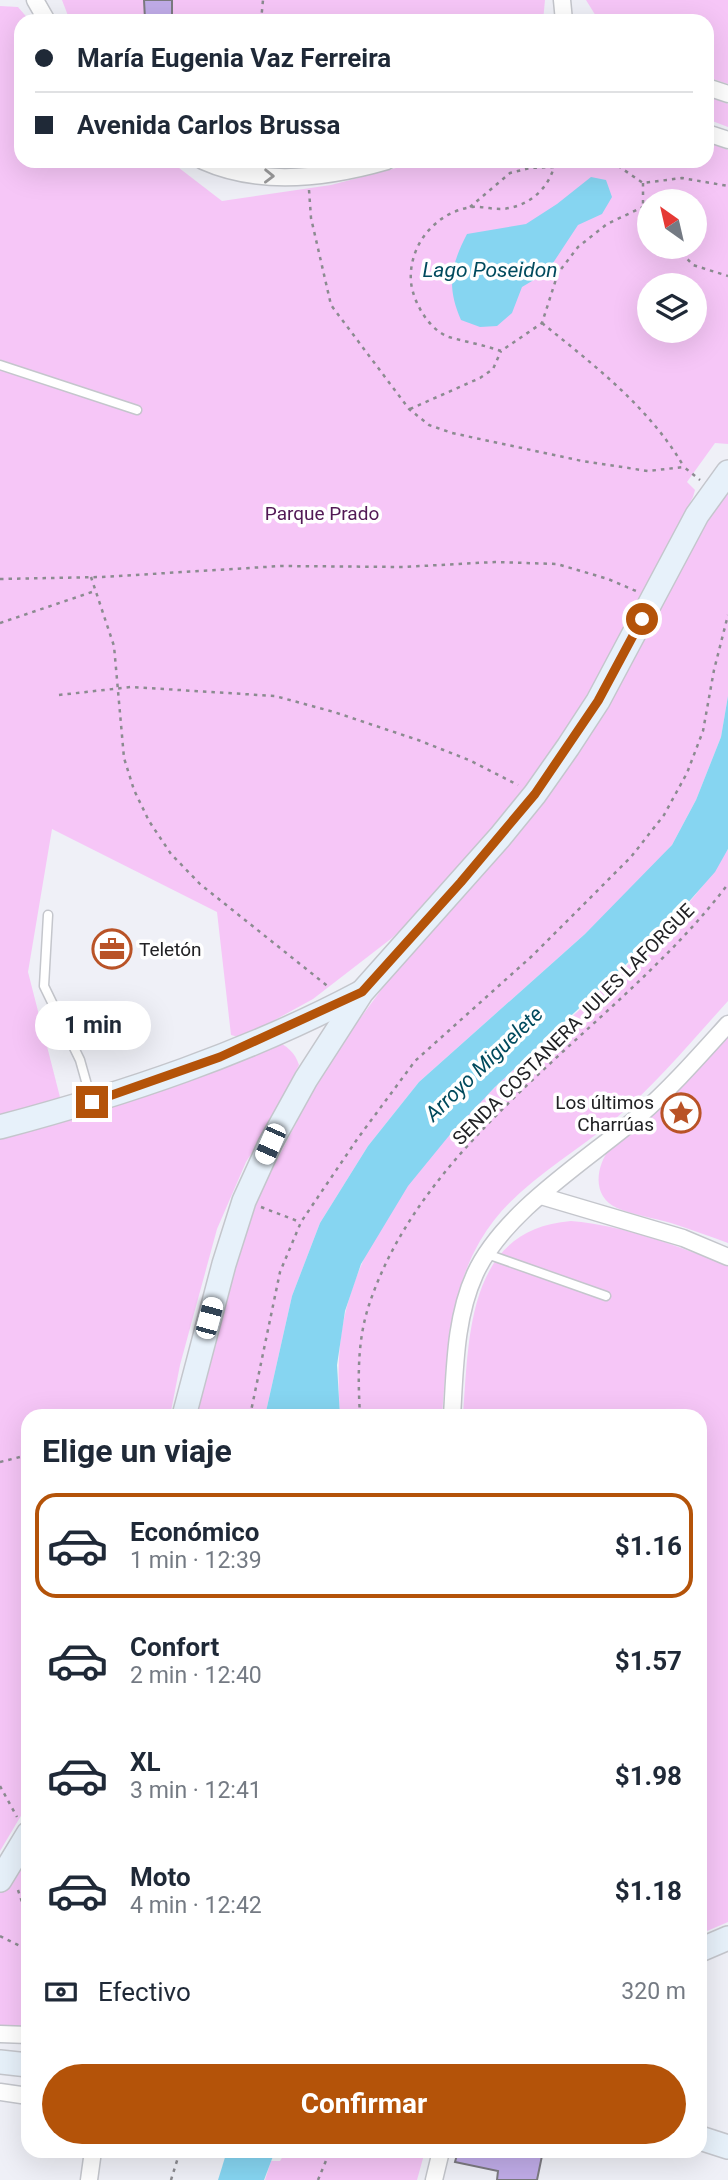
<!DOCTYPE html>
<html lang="es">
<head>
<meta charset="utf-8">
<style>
  :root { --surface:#fff; --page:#f6f6f7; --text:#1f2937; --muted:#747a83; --line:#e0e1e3; --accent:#b45309 }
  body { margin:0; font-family:Roboto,sans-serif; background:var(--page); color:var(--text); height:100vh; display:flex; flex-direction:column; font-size:26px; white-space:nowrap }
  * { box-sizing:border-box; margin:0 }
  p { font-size:23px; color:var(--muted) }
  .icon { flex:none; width:38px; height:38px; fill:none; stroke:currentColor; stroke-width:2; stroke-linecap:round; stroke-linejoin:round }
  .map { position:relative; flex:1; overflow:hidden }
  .panel { position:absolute; left:21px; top:1409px; width:686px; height:749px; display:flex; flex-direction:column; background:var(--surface); border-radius:21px; box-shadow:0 7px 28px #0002 }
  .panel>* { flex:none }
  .banner { position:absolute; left:14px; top:14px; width:700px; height:154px; border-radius:21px; box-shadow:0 7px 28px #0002; display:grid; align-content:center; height:154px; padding:0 21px; background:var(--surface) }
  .needle { width:46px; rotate:326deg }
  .buttons { position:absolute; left:637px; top:189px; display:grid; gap:14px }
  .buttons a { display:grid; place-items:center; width:70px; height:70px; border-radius:50%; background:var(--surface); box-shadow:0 7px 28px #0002; font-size:35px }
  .end { position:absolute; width:32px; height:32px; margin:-16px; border:9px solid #b45309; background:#fff; box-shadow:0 0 0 4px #fff }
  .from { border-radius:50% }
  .bubble { position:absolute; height:49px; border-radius:24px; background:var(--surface); box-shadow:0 7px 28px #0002; font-size:23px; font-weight:700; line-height:49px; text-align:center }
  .car { position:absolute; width:21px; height:42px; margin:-21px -10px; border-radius:9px; box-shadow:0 0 5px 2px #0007; background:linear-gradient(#fff 24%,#345 0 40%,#fff 0 76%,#345 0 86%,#fff 0) }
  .banner b { display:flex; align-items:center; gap:24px; height:66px; font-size:26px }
  .banner b+b { border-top:2px solid var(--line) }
  .banner i { width:18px; height:18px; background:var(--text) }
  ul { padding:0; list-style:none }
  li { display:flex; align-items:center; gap:21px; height:105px; margin:0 14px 10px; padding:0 7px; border:4px solid transparent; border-radius:21px }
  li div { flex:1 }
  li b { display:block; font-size:26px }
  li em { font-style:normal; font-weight:700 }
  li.on { border-color:var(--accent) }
  li>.icon { width:63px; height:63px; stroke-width:1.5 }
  h2 { padding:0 21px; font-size:32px; line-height:84px }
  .pay { display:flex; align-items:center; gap:18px; height:77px; padding:0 21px; font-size:26px }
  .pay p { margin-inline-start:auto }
  .cta { display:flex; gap:14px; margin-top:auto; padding:14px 21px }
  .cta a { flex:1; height:80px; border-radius:42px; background:var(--accent); color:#fff; font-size:28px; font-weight:700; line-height:80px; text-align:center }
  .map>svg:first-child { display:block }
</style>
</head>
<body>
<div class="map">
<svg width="728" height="2180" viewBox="0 0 728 2180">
  <rect width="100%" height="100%" fill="#eff0f7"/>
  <!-- green -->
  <g fill="#f6c6f7" fill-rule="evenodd">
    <polygon points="62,0 545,0 543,21 70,21"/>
    <polygon points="586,0 728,0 728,84 707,77 707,21 599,21"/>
    <path d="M0,6L18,7L30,21H21V161H170L222,201L331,185L423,161H707V142L728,150V444L715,443L687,482L695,490L693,497L593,685L563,734L498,825L431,901L392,938L313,999L242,1038L231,1035L217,912L52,829L28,972L61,1101L0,1118ZM649,201H695V247H649ZM649,285H695V331H649Z"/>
    <polygon points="707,96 728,104 728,127 707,119"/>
    <polygon points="728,493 728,696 721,737 696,800 672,845 638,882 585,934 419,1082 368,1146 320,1223 292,1296 265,1416 196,1416 239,1247 265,1183 318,1081 339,1047 387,982 496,859 545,798 710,514"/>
    <path d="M728,849V1001C691,1042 656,1084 614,1120C568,1159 511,1187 480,1241C449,1295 447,1355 442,1416H340C338,1380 337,1345 346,1310C382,1167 526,1063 628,965C664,929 702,894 728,849Z"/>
    <path d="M728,1034V1243C709,1236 690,1229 671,1223C654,1218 633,1215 617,1208C591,1196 596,1165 611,1147Z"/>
    <path d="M274,1040C287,1046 295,1052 299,1065L267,1129L246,1162L217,1229L180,1365L170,1416H28V1804L0,1851V1133Z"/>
    <path d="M571,1221C626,1226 678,1246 728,1266V1922L700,1934V1416H463C469,1336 467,1229 571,1221Z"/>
    <polygon points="28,1845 28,2028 0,2027 0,1892"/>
    <polygon points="286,2151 425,2151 417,2180 265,2180 271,2161 280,2161"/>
  </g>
  <!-- water -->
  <g fill="#86d5f1">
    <path d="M591,177L606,180L612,197L602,214L578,225L553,263L537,278L522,287L512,313L497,326L480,327L461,320C446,286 451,265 467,234L526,224L557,204Z"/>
    <polygon points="728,696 728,849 715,872 670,923 495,1087 448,1137 408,1186 361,1264 345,1311 337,1365 340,1416 265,1416 292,1296 320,1223 368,1146 419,1082 585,934 672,845 696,800 721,737"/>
    <polygon points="227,2151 275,2151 264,2180 218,2180"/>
  </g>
  <!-- building -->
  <g fill="#c0ace8" stroke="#7c7a80" stroke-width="2">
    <polygon points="144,0 172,0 172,18 145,19"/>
    <polygon points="458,2151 543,2151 537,2180 497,2180 498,2171 455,2162"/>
  </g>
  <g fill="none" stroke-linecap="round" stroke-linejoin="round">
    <!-- lane casing -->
    <g stroke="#c4c6cc" stroke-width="11">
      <g id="lane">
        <polyline points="0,365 137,410"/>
        <polyline points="48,915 44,986 80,1060 91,1099"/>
        <polyline points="487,1254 606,1296"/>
      </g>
    </g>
    <!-- street casing -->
    <g stroke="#c4c6cc" stroke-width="19">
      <g id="street">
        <polyline points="35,0 47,21"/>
        <polyline points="562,0 564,21"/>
        <polyline points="707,87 728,94"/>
        <polyline points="707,133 728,140"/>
        <path d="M203,161C261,187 328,178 387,161"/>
        <polyline points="541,1196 683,1238 728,1257"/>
        <path d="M452,1416C455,1368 455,1318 475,1274C503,1212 587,1160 639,1116C671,1088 699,1056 728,1024"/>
        <polyline points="0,2034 28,2035"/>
        <polyline points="0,2092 28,2096"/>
        <polyline points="89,2180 93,2151"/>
        <polyline points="434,2180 441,2151"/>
      </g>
    </g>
    <!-- secondary casing -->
    <g stroke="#c4c6cc" stroke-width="26">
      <g id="secondary">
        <path d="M0,1127C124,1094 247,1053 360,993"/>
        <polyline points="184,1416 224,1264 244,1201 270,1144 306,1079 362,992 500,837 535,794 568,747 598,701 697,515 728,472"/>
        <polyline points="0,1880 28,1834"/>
        <polyline points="700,1950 728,1938"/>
        <polyline points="0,2062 28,2065"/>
        <polyline points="700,2138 728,2147"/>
      </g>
    </g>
    <!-- path -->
    <g stroke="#8b8b90" stroke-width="2.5" stroke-dasharray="3.5 5" stroke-linecap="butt">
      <polyline points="261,21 263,0"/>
      <polyline points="611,161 643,183 682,178 728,186"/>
      <polyline points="554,167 565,161"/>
      <polyline points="643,183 643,207"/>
      <polyline points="309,190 311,218 331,305 409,409 429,425 452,433 582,461 648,471 684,467 700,480"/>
      <path d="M470,207L510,173L530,168L554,167C548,188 531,204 509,208C497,211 484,206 472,207C435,212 408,246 411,282C413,302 429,330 449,337C466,342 484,345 501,351L542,323L558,273L578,247L607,224L643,207L649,215"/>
      <polyline points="676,247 693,265 728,276"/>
      <path d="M542,323C594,365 650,408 684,467"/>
      <polyline points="410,409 480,378 493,369 501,351"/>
      <polyline points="91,577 114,646 124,758 134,790 149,821 171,854 200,884 330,988"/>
      <polyline points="0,579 102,577 281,566 403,567 495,562 557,564 608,579 636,591"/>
      <polyline points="0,623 95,591"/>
      <polyline points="59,695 131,687 275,696 334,712 418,740 469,760 518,785"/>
      <polyline points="261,1207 300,1222"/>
      <polyline points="250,1416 280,1272 301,1222 358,1138 415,1061 532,956 631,857 664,815 687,773 703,731 714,670 728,615"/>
      <path d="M360,1416C358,1379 357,1341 369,1305C427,1130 620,1027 728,884"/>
      <polyline points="0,1462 28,1455"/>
      <polyline points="0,1786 17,1817"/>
      <polyline points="18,1890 28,1920"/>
      <polyline points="0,1936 28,1950"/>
      <polyline points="171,2180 180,2151"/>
      <polyline points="318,2180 330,2151"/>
    </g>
    <!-- lane -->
    <use href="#lane" stroke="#fff" stroke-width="8"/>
    <!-- street -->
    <use href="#street" stroke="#fff" stroke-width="16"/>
    <!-- secondary -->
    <use href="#secondary" stroke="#e7f1fa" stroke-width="23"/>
  </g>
  <!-- one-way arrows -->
  <defs><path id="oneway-chevron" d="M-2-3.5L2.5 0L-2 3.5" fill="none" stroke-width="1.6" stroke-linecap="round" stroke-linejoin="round" transform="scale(1.75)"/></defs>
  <use stroke="#9b9b9c" href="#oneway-chevron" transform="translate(269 176) rotate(1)"/>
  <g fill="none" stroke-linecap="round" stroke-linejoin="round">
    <!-- route -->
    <polyline stroke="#b45309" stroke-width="9" points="92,1102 220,1057 362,992 461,882 535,794 598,701 642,619"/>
  </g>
  <!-- icons -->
  <defs>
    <g id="office-ring" transform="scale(2.0125)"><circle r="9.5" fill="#fff" stroke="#b95327" stroke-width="1.5"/><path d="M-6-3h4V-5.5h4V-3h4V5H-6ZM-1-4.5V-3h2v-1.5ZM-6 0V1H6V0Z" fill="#b95327"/></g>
    <g id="sight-ring" transform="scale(2.0125)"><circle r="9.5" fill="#fff" stroke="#b95327" stroke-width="1.5"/><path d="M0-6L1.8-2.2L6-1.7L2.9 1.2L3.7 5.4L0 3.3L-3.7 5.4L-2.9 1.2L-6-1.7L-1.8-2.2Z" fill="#b95327"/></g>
  </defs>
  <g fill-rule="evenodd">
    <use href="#office-ring" x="112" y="949"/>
    <use href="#sight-ring" x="681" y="1113"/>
  </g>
  <g text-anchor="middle" stroke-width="7" stroke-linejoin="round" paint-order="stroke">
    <!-- park labels -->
    <g font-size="19" fill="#521955" stroke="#fff">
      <text x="322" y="520">Parque Prado</text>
    </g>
    <!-- poi labels -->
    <g font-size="19" fill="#212124" stroke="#fff" text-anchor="start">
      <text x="139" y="956">Teletón</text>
      <text x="654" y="1109" text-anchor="end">Los últimos<tspan x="654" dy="22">Charrúas</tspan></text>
    </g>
    <!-- street labels -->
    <g font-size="19" fill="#212124" stroke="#fff">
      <text transform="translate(573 1024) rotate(-45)" y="7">SENDA COSTANERA JULES LAFORGUE</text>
    </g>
    <!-- water labels -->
    <g font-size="21" font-style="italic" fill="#004a5d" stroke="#fff">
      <text x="490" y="277">Lago Poseidon</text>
      <text transform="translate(484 1064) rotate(-44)" y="7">Arroyo Miguelete</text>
    </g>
  </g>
</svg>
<div class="buttons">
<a><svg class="needle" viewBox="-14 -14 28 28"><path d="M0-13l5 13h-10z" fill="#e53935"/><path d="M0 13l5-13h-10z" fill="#747a83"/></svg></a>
<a><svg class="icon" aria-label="layers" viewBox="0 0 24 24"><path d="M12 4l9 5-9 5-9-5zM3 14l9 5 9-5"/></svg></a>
</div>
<i class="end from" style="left:642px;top:619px"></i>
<i class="end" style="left:92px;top:1102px"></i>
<div class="bubble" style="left:35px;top:1001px;width:116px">1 min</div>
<i class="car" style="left:270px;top:1144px;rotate:204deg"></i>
<i class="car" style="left:209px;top:1318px;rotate:15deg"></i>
<div class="banner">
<b><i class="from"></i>María Eugenia Vaz Ferreira</b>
<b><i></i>Avenida Carlos Brussa</b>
</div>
<section class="panel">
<h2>Elige un viaje</h2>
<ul>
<li class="on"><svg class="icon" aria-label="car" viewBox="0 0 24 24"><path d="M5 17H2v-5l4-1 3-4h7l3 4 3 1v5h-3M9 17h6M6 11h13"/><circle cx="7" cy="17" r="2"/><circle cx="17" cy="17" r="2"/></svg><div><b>Económico</b><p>1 min · 12:39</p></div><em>$1.16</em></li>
<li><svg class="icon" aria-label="car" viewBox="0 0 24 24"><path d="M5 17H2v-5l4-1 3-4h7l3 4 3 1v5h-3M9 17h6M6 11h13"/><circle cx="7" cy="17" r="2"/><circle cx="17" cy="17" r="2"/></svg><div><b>Confort</b><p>2 min · 12:40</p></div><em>$1.57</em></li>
<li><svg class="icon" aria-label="car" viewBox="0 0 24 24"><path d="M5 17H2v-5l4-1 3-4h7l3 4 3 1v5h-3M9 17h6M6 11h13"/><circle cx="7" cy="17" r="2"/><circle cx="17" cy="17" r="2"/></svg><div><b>XL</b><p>3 min · 12:41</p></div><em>$1.98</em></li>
<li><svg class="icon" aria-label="car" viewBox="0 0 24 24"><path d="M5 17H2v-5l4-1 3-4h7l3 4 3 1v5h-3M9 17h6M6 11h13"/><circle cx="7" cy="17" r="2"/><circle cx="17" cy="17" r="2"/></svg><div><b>Moto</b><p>4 min · 12:42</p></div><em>$1.18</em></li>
</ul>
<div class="pay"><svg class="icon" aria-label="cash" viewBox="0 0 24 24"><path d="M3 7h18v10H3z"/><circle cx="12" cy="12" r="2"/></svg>Efectivo<p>320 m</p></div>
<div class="cta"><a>Confirmar</a></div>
</section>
</div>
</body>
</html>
